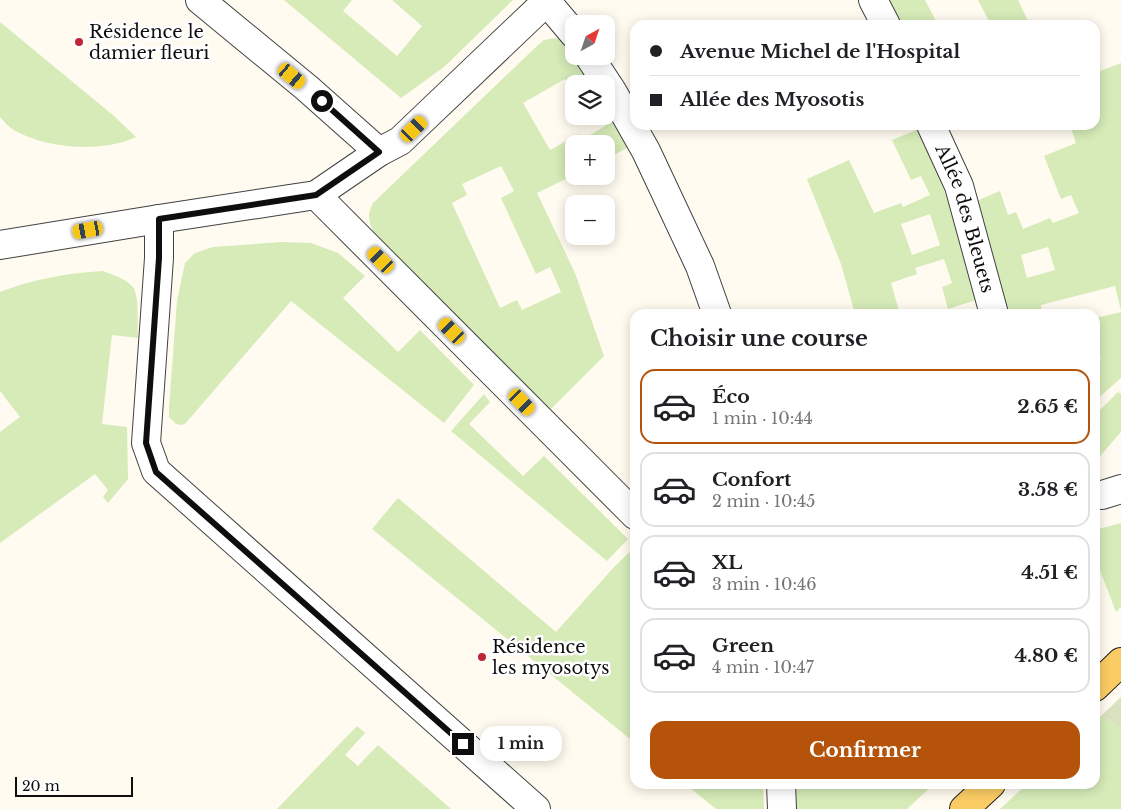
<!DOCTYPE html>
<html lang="fr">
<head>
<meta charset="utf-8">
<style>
  :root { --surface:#fff; --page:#f6f6f6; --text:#202124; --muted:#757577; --line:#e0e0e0; --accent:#b45309 }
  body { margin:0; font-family:"Libre Baskerville",serif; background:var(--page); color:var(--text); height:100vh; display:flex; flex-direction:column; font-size:19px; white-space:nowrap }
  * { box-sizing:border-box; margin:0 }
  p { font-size:16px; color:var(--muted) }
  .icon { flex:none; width:28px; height:28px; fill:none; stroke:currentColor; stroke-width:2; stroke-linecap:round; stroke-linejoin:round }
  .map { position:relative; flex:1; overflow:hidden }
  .side { position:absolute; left:630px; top:309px; width:470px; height:480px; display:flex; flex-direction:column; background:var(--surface); border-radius:15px; box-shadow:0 2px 12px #0003 }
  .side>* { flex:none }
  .hud { position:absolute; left:630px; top:20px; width:470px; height:110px; border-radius:15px; box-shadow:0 2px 12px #0003; display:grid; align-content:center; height:110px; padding:0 20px; background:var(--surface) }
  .needle { width:32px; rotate:40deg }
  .tools { position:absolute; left:565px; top:15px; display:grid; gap:10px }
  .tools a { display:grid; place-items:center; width:50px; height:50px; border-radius:10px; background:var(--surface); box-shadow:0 2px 12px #0003; font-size:25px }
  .scale { position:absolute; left:15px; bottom:12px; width:118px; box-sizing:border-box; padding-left:5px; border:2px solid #0e0e0e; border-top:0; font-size:14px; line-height:18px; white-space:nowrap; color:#0e0e0e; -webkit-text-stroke:4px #fff; paint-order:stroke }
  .end { position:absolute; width:22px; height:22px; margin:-11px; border:6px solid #0e0e0e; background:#fff; box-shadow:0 0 0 2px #fff }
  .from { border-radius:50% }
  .bubble { position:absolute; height:35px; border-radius:15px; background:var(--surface); box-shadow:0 2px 12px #0003; font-size:16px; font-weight:700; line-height:35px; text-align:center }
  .car { position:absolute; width:15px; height:30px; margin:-15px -8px; border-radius:6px; box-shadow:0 0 4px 1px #0007; background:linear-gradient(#f5c518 24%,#345 0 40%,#f5c518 0 76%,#345 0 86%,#f5c518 0) }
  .hud b { display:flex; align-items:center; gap:18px; height:48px; font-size:19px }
  .hud b+b { border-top:1px solid var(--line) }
  .hud i { width:12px; height:12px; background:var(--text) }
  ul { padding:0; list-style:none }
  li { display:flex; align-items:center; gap:15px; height:75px; margin:0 10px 8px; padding:0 10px; border:2px solid var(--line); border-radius:15px }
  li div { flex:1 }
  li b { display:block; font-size:19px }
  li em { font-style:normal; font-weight:700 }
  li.active { border-color:var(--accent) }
  li>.icon { width:45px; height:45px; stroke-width:1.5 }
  h2 { padding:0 20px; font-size:22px; line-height:60px }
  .primary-button { display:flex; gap:10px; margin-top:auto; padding:10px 20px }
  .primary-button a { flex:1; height:58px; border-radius:15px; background:var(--accent); color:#fff; font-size:20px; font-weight:700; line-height:58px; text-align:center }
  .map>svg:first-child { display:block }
</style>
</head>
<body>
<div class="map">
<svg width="1121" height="809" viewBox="0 0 1121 809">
  <rect width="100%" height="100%" fill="#fffbf0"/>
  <!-- green -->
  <g fill="#d6ebb8" fill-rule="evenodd">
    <polygon points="284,0 352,0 343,11 397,56 422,26 392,0 513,0 444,67 401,98"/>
    <polygon points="883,0 925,0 938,25 897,25"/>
    <polygon points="978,0 1018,0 1030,25 1005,25 1003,21 991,25"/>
    <path d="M0,22L114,116L136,137C103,153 46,149 14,130C8,127 4,121 0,117Z"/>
    <path d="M554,38L565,40L574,47V56H580L597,84H574V94L565,79L523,103L550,150L579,134L582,140L605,126L600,116H606V100L631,146L606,159V144H574V175L537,193L575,273L604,356L550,410L374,232C368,221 367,214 373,203L537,46L544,40ZM501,166L514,191L501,198L536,274L550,267L561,292L522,310L517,300L500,308L452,203L467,195L462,184Z"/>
    <path d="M1121,63V311L1115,286L1041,305L1042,314H1006L974,202L1000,191L1008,215L1016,212L1023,229L1050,218L1053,223L1079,213L1071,195L1061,199L1044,156L1076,143L1070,125H1095V73ZM1048,247L1055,270L1027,278L1021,255Z"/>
    <path d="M919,129L938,174L955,221L976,300L948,309L942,287L952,283L944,259L915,268L917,274L891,283L900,314H855L841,264L807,179L849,160L874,213L901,203L903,207L930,195L921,176L911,180L892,140ZM930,214L940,245L912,255L901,224Z"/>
    <polygon points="282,242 311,243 338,253 365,276 343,298 398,352 420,330 474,385 444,423 291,301 185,424 181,425 176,424 169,417 169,408 177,301 185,263 195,253 213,247"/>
    <path d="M103,271C113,275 124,278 132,286C140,294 137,326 138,338L112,335L102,424L127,427L128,479L108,503L103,497L108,490L95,474L0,543V432L20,417L0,391V292C33,279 68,273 103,271Z"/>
    <polygon points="1121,312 1121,378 1095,401 1095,360 1101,359 1095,333 1095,318"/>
    <polygon points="1118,392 1121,394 1121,432 1095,462 1095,415"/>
    <polygon points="484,394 490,402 469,424 523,476 544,456 628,539 607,561 451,431"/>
    <polygon points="398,498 556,632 615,566 635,547 635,743 372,529"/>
    <polygon points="1121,523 1121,607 1116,612 1095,557 1095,530"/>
    <polygon points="1102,715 1121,728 1121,809 1000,809 1027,784 1095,784 1095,721"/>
    <polygon points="357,726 365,733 345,755 358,766 378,745 451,809 277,809"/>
    <polygon points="685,784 763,784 764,809 716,809"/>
    <polygon points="795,784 934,784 907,809 796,809"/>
  </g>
  <!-- cemetery -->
  <polygon fill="#d9e2c0" points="1121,697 1121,728 1102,715"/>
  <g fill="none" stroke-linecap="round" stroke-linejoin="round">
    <!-- street casing -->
    <g stroke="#414141" stroke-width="30">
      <g id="street">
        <polyline points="200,0 307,88 379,152"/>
        <polyline points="873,0 886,25"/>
        <polyline points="547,2 574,34"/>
        <polyline points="589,56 612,91 646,151 700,266 717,314"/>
        <path id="s1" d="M931,125L959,186L994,314"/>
        <polyline points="316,195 635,515"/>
        <polyline points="159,219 159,258 146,443 156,471 536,809"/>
        <polyline points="0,245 159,219 316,195 379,152 400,141 548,0"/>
        <polyline points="1095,495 1102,495 1121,489"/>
        <polyline points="781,784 782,809"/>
      </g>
    </g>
    <!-- primary casing -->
    <g stroke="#1f1f1f" stroke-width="30">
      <g id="primary">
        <polyline points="1095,687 1121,662"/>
        <polyline points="964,809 991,784"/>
      </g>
    </g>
    <!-- street -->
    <use href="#street" stroke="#fff" stroke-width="28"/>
    <!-- primary -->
    <use href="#primary" stroke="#fbcc64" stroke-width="28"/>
  </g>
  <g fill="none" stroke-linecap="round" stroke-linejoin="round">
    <!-- route -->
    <polyline stroke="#0e0e0e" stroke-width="6" points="322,101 379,152 316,195 159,219 159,258 146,443 156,472 463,744"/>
  </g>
  <!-- markers -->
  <g fill="#c22335" stroke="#fff" stroke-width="2">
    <circle cx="79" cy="42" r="5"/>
    <circle cx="482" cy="657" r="5"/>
  </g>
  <g text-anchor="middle" stroke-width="5" stroke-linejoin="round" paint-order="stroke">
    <!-- poi labels -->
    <g font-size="18" fill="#0e0e0e" stroke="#fff" text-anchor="start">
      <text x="89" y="38">Résidence le<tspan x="89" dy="21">damier fleuri</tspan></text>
      <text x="492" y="653">Résidence<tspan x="492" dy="21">les myosotys</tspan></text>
    </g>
    <!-- street labels -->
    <g font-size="18" fill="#0e0e0e" stroke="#fff">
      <text dy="6" stroke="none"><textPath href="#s1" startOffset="100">Allée des Bleuets</textPath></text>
    </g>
  </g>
</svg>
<div class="tools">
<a><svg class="needle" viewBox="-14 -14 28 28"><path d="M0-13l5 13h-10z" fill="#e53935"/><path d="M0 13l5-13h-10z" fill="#757577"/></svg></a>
<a><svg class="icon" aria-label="layers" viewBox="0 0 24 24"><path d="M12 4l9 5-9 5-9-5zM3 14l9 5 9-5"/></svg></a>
<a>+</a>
<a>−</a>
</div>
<div class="scale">20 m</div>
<i class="end from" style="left:322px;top:101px"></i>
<i class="end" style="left:463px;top:744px"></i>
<div class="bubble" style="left:480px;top:726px;width:82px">1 min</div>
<i class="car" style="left:292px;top:76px;rotate:130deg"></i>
<i class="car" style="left:414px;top:129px;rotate:46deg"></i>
<i class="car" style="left:88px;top:230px;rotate:260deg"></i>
<i class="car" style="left:381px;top:260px;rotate:315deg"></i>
<i class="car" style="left:452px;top:331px;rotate:315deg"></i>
<i class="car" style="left:522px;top:402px;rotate:136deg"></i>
<div class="hud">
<b><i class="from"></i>Avenue Michel de l'Hospital</b>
<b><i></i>Allée des Myosotis</b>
</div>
<section class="side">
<h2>Choisir une course</h2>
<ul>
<li class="active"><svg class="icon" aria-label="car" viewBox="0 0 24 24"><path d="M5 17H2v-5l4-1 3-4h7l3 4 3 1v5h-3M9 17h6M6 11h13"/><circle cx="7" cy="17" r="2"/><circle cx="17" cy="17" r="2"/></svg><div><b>Éco</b><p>1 min · 10:44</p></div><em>2.65 €</em></li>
<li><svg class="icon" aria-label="car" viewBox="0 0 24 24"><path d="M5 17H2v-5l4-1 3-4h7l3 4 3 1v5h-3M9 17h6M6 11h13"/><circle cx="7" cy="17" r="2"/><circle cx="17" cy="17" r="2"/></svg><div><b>Confort</b><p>2 min · 10:45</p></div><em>3.58 €</em></li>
<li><svg class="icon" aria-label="car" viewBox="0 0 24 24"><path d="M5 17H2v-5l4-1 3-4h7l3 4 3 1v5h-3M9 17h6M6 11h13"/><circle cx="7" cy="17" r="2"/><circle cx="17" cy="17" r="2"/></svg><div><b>XL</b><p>3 min · 10:46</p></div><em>4.51 €</em></li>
<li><svg class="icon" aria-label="car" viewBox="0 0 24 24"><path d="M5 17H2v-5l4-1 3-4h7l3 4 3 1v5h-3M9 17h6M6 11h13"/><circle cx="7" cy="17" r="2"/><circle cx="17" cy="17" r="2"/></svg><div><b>Green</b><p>4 min · 10:47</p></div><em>4.80 €</em></li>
</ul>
<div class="primary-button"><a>Confirmer</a></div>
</section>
</div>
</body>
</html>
